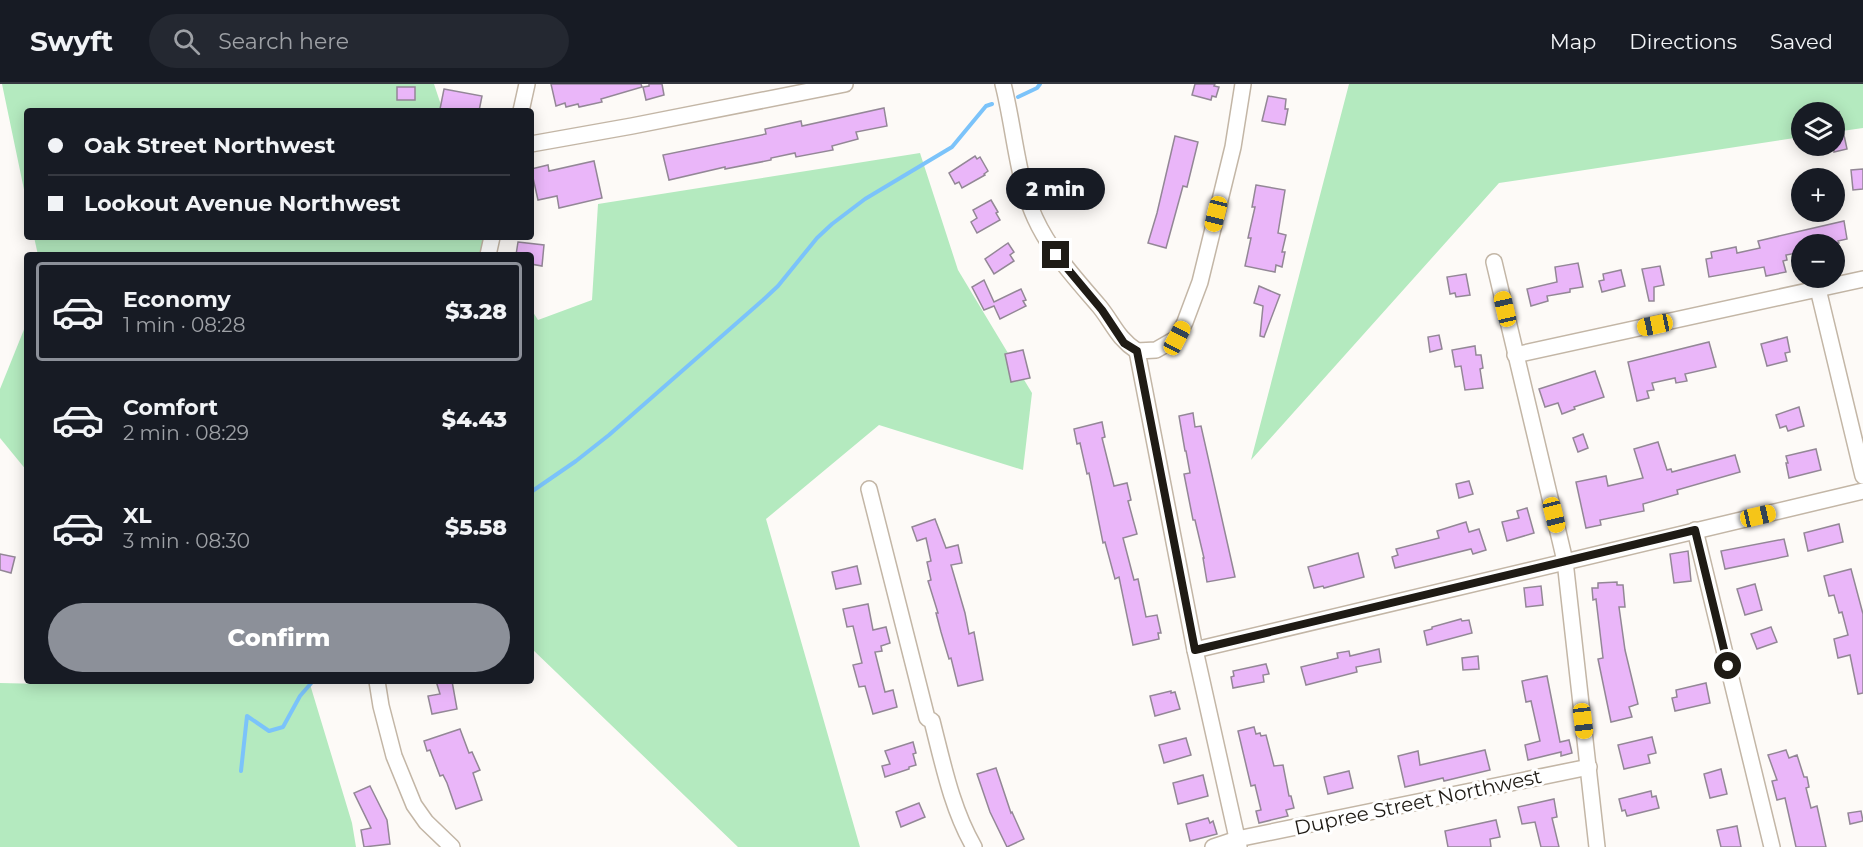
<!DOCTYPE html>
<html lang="en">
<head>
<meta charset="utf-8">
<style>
  :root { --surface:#171b24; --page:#242831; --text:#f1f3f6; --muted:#9ea1a6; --line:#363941; --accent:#8c9099 }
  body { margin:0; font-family:Montserrat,sans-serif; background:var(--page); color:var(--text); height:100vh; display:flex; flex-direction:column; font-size:22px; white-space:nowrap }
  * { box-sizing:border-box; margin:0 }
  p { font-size:20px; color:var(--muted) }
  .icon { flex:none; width:33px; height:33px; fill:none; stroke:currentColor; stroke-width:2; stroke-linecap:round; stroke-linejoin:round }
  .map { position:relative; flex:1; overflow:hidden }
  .side { position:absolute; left:24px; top:168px; width:510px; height:432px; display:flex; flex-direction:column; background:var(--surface); border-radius:6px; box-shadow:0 3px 15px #0003 }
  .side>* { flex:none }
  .hud { position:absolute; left:24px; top:24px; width:510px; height:132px; border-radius:6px; box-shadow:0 3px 15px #0003; display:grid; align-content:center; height:132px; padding:0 24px; background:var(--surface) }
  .fabs { position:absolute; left:1791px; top:18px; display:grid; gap:12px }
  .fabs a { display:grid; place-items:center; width:54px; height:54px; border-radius:50%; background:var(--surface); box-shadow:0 3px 15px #0003; font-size:30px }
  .end { position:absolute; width:27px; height:27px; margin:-14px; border:8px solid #1f1b15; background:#fff; box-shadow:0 0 0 3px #fff }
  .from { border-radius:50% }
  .bubble { position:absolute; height:42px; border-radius:21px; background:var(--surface); box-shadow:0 3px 15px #0003; font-size:20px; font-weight:800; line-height:42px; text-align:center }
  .car { position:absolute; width:18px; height:36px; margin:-18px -9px; border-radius:8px; box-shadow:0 0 4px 2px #0007; background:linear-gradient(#f5c518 24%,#345 0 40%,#f5c518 0 76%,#345 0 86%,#f5c518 0) }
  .hud b { display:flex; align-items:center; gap:21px; height:57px; font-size:22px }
  .hud b+b { border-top:2px solid var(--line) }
  .hud i { width:15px; height:15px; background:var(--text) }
  ul { padding:10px 0 0; list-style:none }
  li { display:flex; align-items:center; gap:18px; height:99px; margin:0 12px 9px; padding:0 12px; border:3px solid transparent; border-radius:6px }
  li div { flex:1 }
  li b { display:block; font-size:22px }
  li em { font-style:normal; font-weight:800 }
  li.on { border-color:var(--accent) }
  li>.icon { width:54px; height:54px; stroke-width:1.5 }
  .action { display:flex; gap:12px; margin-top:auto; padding:12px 24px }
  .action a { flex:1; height:69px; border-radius:36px; background:var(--accent); color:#fff; font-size:24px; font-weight:800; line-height:69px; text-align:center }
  header { display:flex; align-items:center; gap:36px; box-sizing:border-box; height:84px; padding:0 30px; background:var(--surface); border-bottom:2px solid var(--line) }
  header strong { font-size:28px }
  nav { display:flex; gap:33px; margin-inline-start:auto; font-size:21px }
  .search { width:420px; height:54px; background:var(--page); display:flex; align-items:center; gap:15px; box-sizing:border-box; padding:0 21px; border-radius:33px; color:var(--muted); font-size:22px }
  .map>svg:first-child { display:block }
</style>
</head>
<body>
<header>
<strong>Swyft</strong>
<div class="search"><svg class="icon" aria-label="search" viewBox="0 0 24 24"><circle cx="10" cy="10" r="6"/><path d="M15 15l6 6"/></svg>Search here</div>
<nav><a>Map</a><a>Directions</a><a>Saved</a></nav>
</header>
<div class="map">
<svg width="1863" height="763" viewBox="0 0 1863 763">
  <rect width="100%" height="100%" fill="#fdfaf7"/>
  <!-- green -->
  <g fill="#b4eabf">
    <polygon points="2,0 434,0 443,27 27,27 27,120"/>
    <polygon points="1349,0 1863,0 1863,44 1835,48 1834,28 1802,28 1801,53 1499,99 1251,376"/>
    <polygon points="920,69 958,186 1032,309 1023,386 879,341 766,435 860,763 738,763 531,564 531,225 538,236 592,216 598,120"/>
    <polygon points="34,153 482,153 494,171 38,171"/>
    <polygon points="27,238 27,387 0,354 0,305"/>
    <polygon points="45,597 309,597 352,739 356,763 0,763 0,599 44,600"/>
  </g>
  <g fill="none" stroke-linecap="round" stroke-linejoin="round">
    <!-- stream -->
    <g stroke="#7bc3fa" stroke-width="4">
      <polyline points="1018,13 1037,4 1040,0"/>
      <polyline points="531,408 576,377 609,351 763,216 778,202 817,154 832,140 865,115 952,63 986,22 992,20"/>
      <polyline points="241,687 247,632 269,647 283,643 300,612 313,597"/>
    </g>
  </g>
  <!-- building -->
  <g fill="#eab6f9" stroke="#938796" stroke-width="1.5">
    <polygon points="551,0 641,0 642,3 601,15 602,18 579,23 578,20 566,23 565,19 556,22"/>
    <polygon points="649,0 662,0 664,11 646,16 643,3 649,2"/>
    <polygon points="1195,0 1215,0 1214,2 1219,3 1216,13 1212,12 1211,16 1192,11"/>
    <rect x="397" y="3" width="18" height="13"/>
    <polygon points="444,5 482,12 479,27 453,27 440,25"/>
    <polygon points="1268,12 1286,15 1285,25 1288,25 1285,41 1262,37"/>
    <polygon points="884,24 887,42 856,48 858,55 832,62 833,66 796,73 795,69 771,74 771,76 725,85 725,83 669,96 663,71 766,50 765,45 801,37 802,42"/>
    <polygon points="1839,28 1847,65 1834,68 1834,29"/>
    <polygon points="1175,52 1198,58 1187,103 1183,102 1166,164 1148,159 1157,129"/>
    <polygon points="975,72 977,75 980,73 988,87 984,90 985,91 962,104 959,98 955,100 949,89"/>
    <polygon points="594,77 602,114 559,124 557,112 538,116 531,85 548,81 549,87"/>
    <polygon points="1863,85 1863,105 1853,106 1851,86"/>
    <polygon points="1256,101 1285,106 1278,149 1286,151 1282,168 1285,168 1282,183 1276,181 1275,188 1245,182 1251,154 1248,154 1255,123 1252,123"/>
    <polygon points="991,116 998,128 996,129 1000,136 977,149 971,138 977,134 973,126"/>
    <polygon points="1844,137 1847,155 1838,157 1839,159 1832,160 1802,160 1802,168 1786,171 1787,176 1783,177 1786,188 1766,192 1764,183 1709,193 1706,175 1712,174 1711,168 1736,163 1737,169 1760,164 1758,157"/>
    <polygon points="518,158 544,161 542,182 531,180 531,171 516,171"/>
    <polygon points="1008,159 1014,168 1010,171 1014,177 994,190 985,175"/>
    <polygon points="1578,179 1583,203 1570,205 1570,208 1547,212 1548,217 1531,222 1527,205 1557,198 1555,183"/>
    <polygon points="1660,182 1664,201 1654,203 1654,217 1649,217 1642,185"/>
    <polygon points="1621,186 1625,202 1602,208 1599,197 1604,196 1603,190"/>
    <polygon points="1466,190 1470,211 1456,213 1455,209 1450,210 1447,193"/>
    <polygon points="984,196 994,218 1021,205 1026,216 1023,217 1026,222 1000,235 994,222 984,226 972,203"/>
    <polygon points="1259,202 1280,211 1264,253 1260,252 1263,222 1254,219"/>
    <polygon points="1439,251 1442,265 1430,268 1428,253"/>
    <polygon points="1787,253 1790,268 1785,269 1787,277 1767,282 1761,260"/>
    <polygon points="1709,258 1716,283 1685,290 1687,297 1676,299 1675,294 1652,299 1654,306 1647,307 1649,314 1637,317 1628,278"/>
    <polygon points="1475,262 1476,271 1481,271 1483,284 1480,285 1483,304 1465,306 1461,282 1455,283 1452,266"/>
    <polygon points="1023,266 1030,294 1011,298 1005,270"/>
    <polygon points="1595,287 1604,313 1574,323 1575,325 1562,330 1558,319 1545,323 1539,305"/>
    <polygon points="1799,323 1804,342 1788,347 1786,342 1780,344 1776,331"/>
    <polygon points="1193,329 1195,343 1201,342 1235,493 1207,498 1203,474 1204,474 1195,436 1193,436 1184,390 1190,389 1186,367 1185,367 1179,332"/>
    <polygon points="1102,338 1105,353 1102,354 1114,402 1127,399 1131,416 1128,417 1137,450 1123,454 1134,496 1138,495 1146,533 1157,531 1161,549 1158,549 1159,555 1133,561 1119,493 1115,495 1105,458 1103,459 1089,389 1087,390 1080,359 1077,360 1074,345"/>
    <polygon points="1583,350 1588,364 1578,368 1573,354"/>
    <polygon points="1658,358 1667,386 1671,385 1672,388 1735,371 1740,388 1677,406 1678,410 1643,420 1644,427 1600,436 1601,441 1586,444 1576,398 1606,392 1608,402 1643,394 1634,365"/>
    <polygon points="1816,365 1821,386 1789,394 1786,379 1788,379 1786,372"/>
    <polygon points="1469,397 1473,410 1459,414 1456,400"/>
    <polygon points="1527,424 1534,449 1507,457 1502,438 1519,434 1517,427"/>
    <polygon points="935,435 946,464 958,461 962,479 951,481 965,529 969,550 974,548 983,596 958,602 951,574 949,575 941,548 936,529 938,529 928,497 931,496 927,478 931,477 926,454 917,457 912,443"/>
    <polygon points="1466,438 1469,448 1479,445 1486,466 1473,470 1471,465 1395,484 1392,473 1398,471 1396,465 1439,454 1437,447"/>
    <polygon points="1839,440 1843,458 1808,467 1804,449"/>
    <polygon points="1784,455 1788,472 1725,485 1721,467"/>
    <polygon points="1688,467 1691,497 1674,499 1670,470"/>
    <polygon points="1358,469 1364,493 1324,504 1323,502 1314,504 1308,483"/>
    <polygon points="0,470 15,473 11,489 0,486"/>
    <polygon points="857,482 861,500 836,505 832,488"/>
    <polygon points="1851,485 1863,530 1863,609 1858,610 1850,571 1838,574 1834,555 1848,551 1842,528 1839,529 1834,511 1829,512 1824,492"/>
    <polygon points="1617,498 1617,501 1623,501 1625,523 1619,523 1625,566 1638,620 1629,623 1632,633 1611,638 1598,575 1603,574 1596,515 1593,516 1592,504 1598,504 1598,499"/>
    <polygon points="1755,500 1762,526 1745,531 1737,505"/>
    <polygon points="1541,502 1543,521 1526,523 1524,504"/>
    <polygon points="868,520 873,546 886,543 890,559 881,562 882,567 875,568 885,608 893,606 897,623 873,630 865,602 859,603 853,581 862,579 853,542 847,543 843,525"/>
    <polygon points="1461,535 1462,537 1469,536 1472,549 1427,561 1424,547 1432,545 1432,543"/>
    <polygon points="1771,543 1777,558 1757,565 1751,550"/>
    <polygon points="1379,565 1381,578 1356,583 1357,588 1306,601 1301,583 1338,574 1337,569 1349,567 1350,572"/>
    <polygon points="1478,572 1479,585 1463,586 1462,574"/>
    <polygon points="1266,580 1269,590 1263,591 1264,598 1233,604 1231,593 1234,592 1233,587"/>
    <polygon points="1547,592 1560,658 1569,656 1572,669 1561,672 1561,668 1528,676 1525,661 1540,657 1531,617 1526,618 1522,597"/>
    <polygon points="436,597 452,597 457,625 432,630 428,612 440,610"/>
    <polygon points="1706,599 1710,619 1675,627 1672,614 1677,613 1676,606"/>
    <polygon points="1171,607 1171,609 1175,608 1180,625 1155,632 1150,612"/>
    <polygon points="1254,643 1256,650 1260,649 1261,652 1266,651 1274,682 1283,681 1289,712 1291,712 1294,724 1286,726 1288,732 1259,739 1256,727 1261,726 1255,701 1251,702 1238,647"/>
    <polygon points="460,645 469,669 472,668 480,686 473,689 482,716 456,725 447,699 443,691 440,692 430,666 427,667 424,657"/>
    <polygon points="1652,653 1656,669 1648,671 1650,679 1624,685 1618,661"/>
    <polygon points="1186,654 1191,671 1164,679 1159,661"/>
    <polygon points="913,658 916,669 913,670 916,681 909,683 909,685 885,693 882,682 890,680 885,667"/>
    <polygon points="1485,666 1490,686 1444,697 1443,694 1405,703 1398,672 1418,667 1420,681"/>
    <polygon points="1786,666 1789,674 1797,671 1804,693 1807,693 1809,703 1806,704 1811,724 1817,722 1826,763 1796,763 1785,714 1777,716 1772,697 1777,696 1768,671"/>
    <polygon points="996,684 1011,729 1012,728 1024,755 1007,763 990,728 977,690"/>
    <polygon points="1721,685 1727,710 1710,714 1704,690"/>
    <polygon points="1349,687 1353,704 1328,710 1324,693"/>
    <polygon points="1203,691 1208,712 1178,720 1173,699"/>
    <polygon points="370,702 387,736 390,760 364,763 361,746 371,744 354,709"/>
    <polygon points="1651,707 1652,713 1656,712 1659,724 1627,732 1625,726 1622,727 1619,715"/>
    <polygon points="1554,715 1557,733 1552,734 1559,763 1541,763 1535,738 1522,740 1518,723"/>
    <polygon points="919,719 925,733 901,743 896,728"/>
    <polygon points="1861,727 1863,737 1850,740 1848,729"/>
    <polygon points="1208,734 1210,739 1213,737 1217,750 1190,757 1186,740"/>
    <polygon points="1496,736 1500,753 1490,755 1491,763 1448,763 1445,747"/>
    <polygon points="1737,742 1741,763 1721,763 1717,746"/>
  </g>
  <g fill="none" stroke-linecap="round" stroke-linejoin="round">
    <!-- minor casing -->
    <g stroke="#c3b6a6" stroke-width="18">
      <g id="minor">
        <path d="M1003,0C1014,42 1017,95 1035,134C1050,167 1075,194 1099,222C1113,239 1117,254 1137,267"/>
        <polyline points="521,27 527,0"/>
        <polyline points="531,60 632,42 845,0"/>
        <polyline points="488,171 492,153"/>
        <polyline points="1494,178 1565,477 1597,763"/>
        <polyline points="1818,205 1863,392"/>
        <polyline points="1137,267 1195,566 1239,763"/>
        <polyline points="1137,267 1156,266 1177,254 1185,238 1200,198 1233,63 1243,0"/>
        <polyline points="1515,271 1863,195"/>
        <path d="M869,405L927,634L932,637C943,680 952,725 974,763"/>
        <polyline points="1695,446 1772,763"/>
        <polyline points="1195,566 1863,407"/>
        <polyline points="377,597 381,622 394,672 414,721 426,738 452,763"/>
        <polyline points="1213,763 1237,755 1589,683"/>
      </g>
    </g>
    <!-- minor -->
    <use href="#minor" stroke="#fff" stroke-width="15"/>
  </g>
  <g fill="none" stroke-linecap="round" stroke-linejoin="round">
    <!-- route -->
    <polyline stroke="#1f1b15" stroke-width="8" points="1056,171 1102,226 1124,259 1137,267 1195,566 1695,446 1728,582"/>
  </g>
  <g text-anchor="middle" stroke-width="6" stroke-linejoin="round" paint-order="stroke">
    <!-- street labels -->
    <g font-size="20" fill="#1f1b15" stroke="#fff">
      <text transform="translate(1418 718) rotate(-12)" y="7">Dupree Street Northwest</text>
    </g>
  </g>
</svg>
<div class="fabs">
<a><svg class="icon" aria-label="layers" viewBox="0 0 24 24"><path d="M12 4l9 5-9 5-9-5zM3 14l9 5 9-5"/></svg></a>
<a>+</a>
<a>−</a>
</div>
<i class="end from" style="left:1728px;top:582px"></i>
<i class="end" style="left:1056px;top:171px"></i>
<div class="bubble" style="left:1006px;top:84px;width:99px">2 min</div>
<i class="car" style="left:1216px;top:130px;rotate:194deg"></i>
<i class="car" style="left:1505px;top:225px;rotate:347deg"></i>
<i class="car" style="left:1655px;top:241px;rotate:258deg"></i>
<i class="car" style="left:1177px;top:254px;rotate:28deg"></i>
<i class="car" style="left:1554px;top:431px;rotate:166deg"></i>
<i class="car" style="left:1758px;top:432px;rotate:77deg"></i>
<i class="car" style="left:1583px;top:637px;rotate:173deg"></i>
<div class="hud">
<b><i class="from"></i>Oak Street Northwest</b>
<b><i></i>Lookout Avenue Northwest</b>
</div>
<section class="side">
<ul>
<li class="on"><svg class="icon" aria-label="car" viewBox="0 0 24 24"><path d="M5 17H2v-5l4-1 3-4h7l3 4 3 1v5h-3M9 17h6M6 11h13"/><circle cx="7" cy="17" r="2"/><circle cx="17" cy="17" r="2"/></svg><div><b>Economy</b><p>1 min · 08:28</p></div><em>$3.28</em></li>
<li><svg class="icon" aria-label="car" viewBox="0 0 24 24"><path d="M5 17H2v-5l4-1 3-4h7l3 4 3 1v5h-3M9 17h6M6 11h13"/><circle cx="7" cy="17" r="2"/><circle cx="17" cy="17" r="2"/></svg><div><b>Comfort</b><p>2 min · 08:29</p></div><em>$4.43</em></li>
<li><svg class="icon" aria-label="car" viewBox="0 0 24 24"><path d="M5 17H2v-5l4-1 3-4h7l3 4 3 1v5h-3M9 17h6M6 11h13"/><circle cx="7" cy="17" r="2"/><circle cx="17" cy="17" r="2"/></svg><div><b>XL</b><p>3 min · 08:30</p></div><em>$5.58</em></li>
</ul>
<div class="action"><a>Confirm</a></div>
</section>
</div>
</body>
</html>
